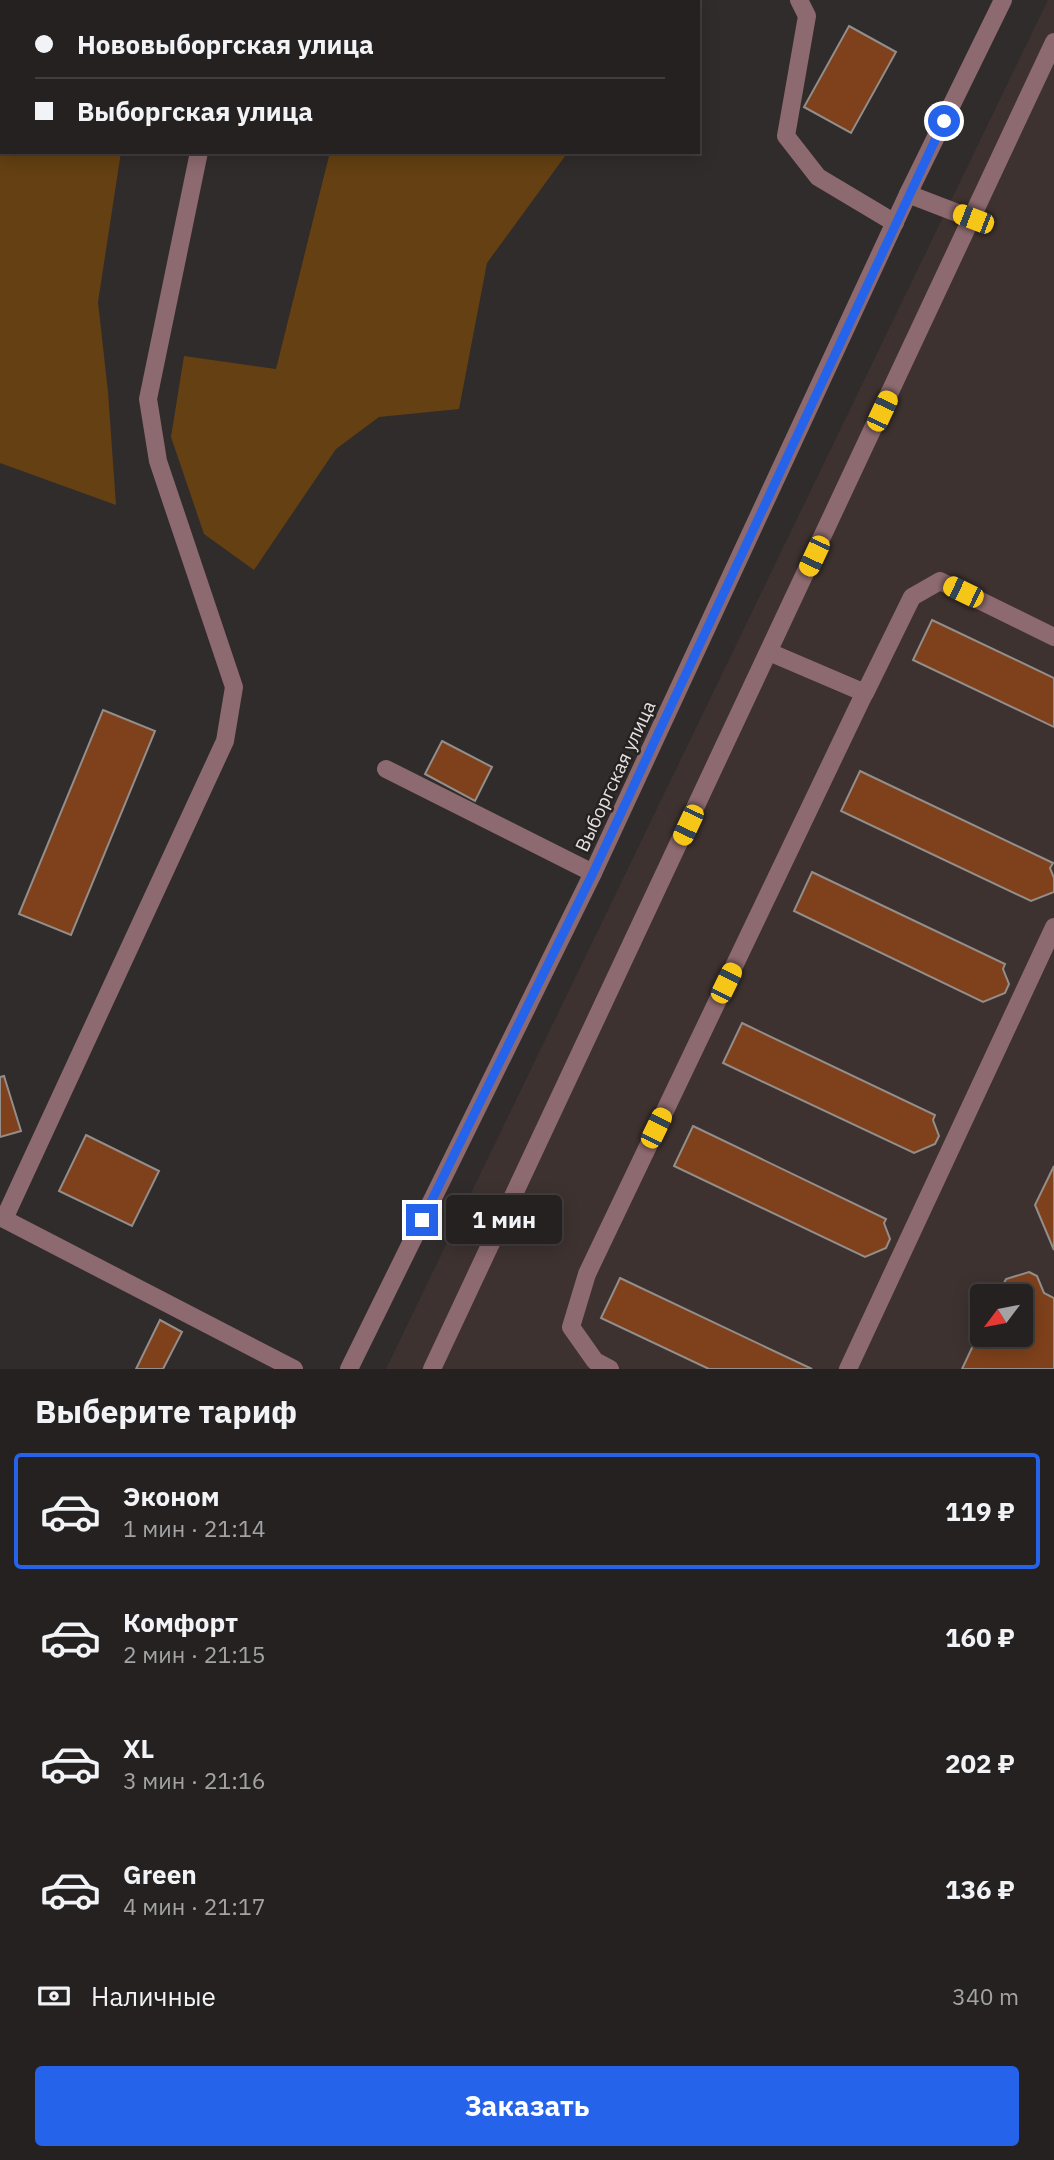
<!DOCTYPE html>
<html lang="ru">
<head>
<meta charset="utf-8">
<style>
  :root { --surface:#242120; --page:#2c2929; --text:#f1f3f6; --muted:#a3a3a5; --line:#413e3e; --accent:#2563eb }
  body { margin:0; font-family:"IBM Plex Sans",sans-serif; background:var(--page); color:var(--text); height:100vh; display:flex; flex-direction:column; font-size:26px; white-space:nowrap }
  * { box-sizing:border-box; margin:0 }
  p { font-size:23px; color:var(--muted) }
  .icon { flex:none; width:38px; height:38px; fill:none; stroke:currentColor; stroke-width:2; stroke-linecap:round; stroke-linejoin:round }
  .map { position:relative; height:1369px; overflow:hidden }
  .drawer { display:flex; flex-direction:column; background:var(--surface); flex:1 }
  .drawer>* { flex:none }
  .top-card { position:absolute; left:0px; top:0px; width:700px; height:154px; box-shadow:0 4px 18px #0003,0 0 0 2px var(--line); display:grid; align-content:center; height:154px; padding:0 35px; background:var(--surface) }
  .needle { width:46px; rotate:238deg }
  .fabs { position:absolute; left:970px; top:1284px; display:grid; gap:14px }
  .fabs a { display:grid; place-items:center; width:63px; height:63px; border-radius:7px; background:var(--surface); box-shadow:0 4px 18px #0003,0 0 0 2px var(--line); font-size:35px }
  .end { position:absolute; width:32px; height:32px; margin:-16px; border:9px solid #2563eb; background:#fff; box-shadow:0 0 0 4px #fff }
  .from { border-radius:50% }
  .bubble { position:absolute; height:49px; border-radius:7px; background:var(--surface); box-shadow:0 4px 18px #0003,0 0 0 2px var(--line); font-size:23px; font-weight:800; line-height:49px; text-align:center }
  .car { position:absolute; width:21px; height:42px; margin:-21px -10px; border-radius:9px; box-shadow:0 0 5px 2px #0007; background:linear-gradient(#f5c518 24%,#345 0 40%,#f5c518 0 76%,#345 0 86%,#f5c518 0) }
  .top-card b { display:flex; align-items:center; gap:24px; height:66px; font-size:26px }
  .top-card b+b { border-top:2px solid var(--line) }
  .top-card i { width:18px; height:18px; background:var(--text) }
  ul { padding:0; list-style:none }
  li { display:flex; align-items:center; gap:21px; height:116px; margin:0 14px 10px; padding:0 21px; border:4px solid transparent; border-radius:7px }
  li div { flex:1 }
  li b { display:block; font-size:26px }
  li em { font-style:normal; font-weight:800 }
  li.on { border-color:var(--accent) }
  li>.icon { width:63px; height:63px; stroke-width:1.5 }
  h2 { padding:0 35px; font-size:32px; line-height:84px }
  .pay { display:flex; align-items:center; gap:18px; height:77px; padding:0 35px; font-size:26px }
  .pay p { margin-inline-start:auto }
  .cta { display:flex; gap:14px; margin-top:auto; padding:14px 35px }
  .cta a { flex:1; height:80px; border-radius:7px; background:var(--accent); color:#fff; font-size:28px; font-weight:800; line-height:80px; text-align:center }
  .map>svg:first-child { display:block }
</style>
</head>
<body>
<div class="map">
<svg width="1054" height="1369" viewBox="0 0 1054 1369">
  <rect width="100%" height="100%" fill="#302c2b"/>
  <!-- built -->
  <path fill="#3d322f" fill-rule="evenodd" d="M1048,0H1054V1369H386ZM982,1297H1020V1335H982Z"/>
  <!-- green -->
  <g fill="#644012">
    <polygon points="0,0 143,0 2,2 2,152 121,152 98,302 108,392 116,505 0,463"/>
    <polygon points="330,152 568,152 487,263 459,409 379,417 336,449 254,570 204,534 171,437 184,356 276,369"/>
  </g>
  <!-- building -->
  <g fill="#7e411b" stroke="#938e8c" stroke-width="2">
    <polygon points="849,26 896,52 851,133 804,107"/>
    <polygon points="932,620 1054,678 1054,727 913,660"/>
    <polygon points="103,710 155,731 71,935 19,914"/>
    <polygon points="442,741 492,767 475,801 425,774"/>
    <polygon points="860,771 1053,863 1050,868 1054,878 1054,892 1031,901 841,811"/>
    <polygon points="812,872 1005,964 1003,969 1009,984 1005,993 983,1002 794,911"/>
    <polygon points="742,1023 935,1115 933,1120 939,1136 935,1144 914,1153 723,1063"/>
    <polygon points="4,1076 21,1131 0,1137 0,1077"/>
    <polygon points="693,1126 886,1219 884,1223 890,1239 886,1248 865,1257 674,1166"/>
    <polygon points="86,1135 159,1171 132,1226 59,1191"/>
    <polygon points="1054,1166 1054,1250 1035,1205"/>
    <polygon points="1029,1272 1037,1276 1044,1293 1054,1298 1054,1369 962,1369 978,1335 1020,1335 1020,1297 997,1297 1006,1279"/>
    <polygon points="620,1278 812,1369 709,1369 601,1318"/>
    <polygon points="160,1320 182,1332 163,1369 136,1369"/>
  </g>
  <g fill="none" stroke-linecap="round" stroke-linejoin="round">
    <!-- minor -->
    <g stroke="#8d6a6f" stroke-width="18">
      <polyline points="799,0 807,16 786,136 818,177 895,223"/>
      <polyline points="199,152 148,399 158,461 234,687 225,741 4,1219 294,1369"/>
      <polyline points="908,194 973,219"/>
      <polyline points="769,652 865,693 912,597 940,581 1054,637"/>
      <polyline points="386,769 593,873"/>
      <polyline points="349,1369 593,873 908,194 1003,0"/>
      <polyline points="432,1369 1054,42"/>
      <polyline points="610,1369 595,1361 571,1327 587,1274 865,692"/>
      <polyline points="848,1369 1054,927"/>
    </g>
  </g>
  <g fill="none" stroke-linecap="round" stroke-linejoin="round">
    <!-- route -->
    <polyline stroke="#2563eb" stroke-width="9" points="422,1220 593,873 944,121"/>
  </g>
  <g text-anchor="middle" stroke-width="5" stroke-linejoin="round" paint-order="stroke">
    <!-- street labels -->
    <g font-size="19" fill="#e3e0e0" stroke="#262221">
      <text transform="translate(615 776) rotate(-65)" y="7">Выборгская улица</text>
    </g>
  </g>
</svg>
<div class="fabs">
<a><svg class="needle" viewBox="-14 -14 28 28"><path d="M0-13l5 13h-10z" fill="#e53935"/><path d="M0 13l5-13h-10z" fill="#a3a3a5"/></svg></a>
</div>
<i class="end from" style="left:944px;top:121px"></i>
<i class="end" style="left:422px;top:1220px"></i>
<div class="bubble" style="left:446px;top:1195px;width:116px">1 мин</div>
<i class="car" style="left:973px;top:219px;rotate:291deg"></i>
<i class="car" style="left:882px;top:411px;rotate:25deg"></i>
<i class="car" style="left:814px;top:556px;rotate:205deg"></i>
<i class="car" style="left:963px;top:592px;rotate:296deg"></i>
<i class="car" style="left:688px;top:825px;rotate:205deg"></i>
<i class="car" style="left:726px;top:983px;rotate:26deg"></i>
<i class="car" style="left:656px;top:1128px;rotate:26deg"></i>
<div class="top-card">
<b><i class="from"></i>Нововыборгская улица</b>
<b><i></i>Выборгская улица</b>
</div>
</div>
<section class="drawer">
<h2>Выберите тариф</h2>
<ul>
<li class="on"><svg class="icon" aria-label="car" viewBox="0 0 24 24"><path d="M5 17H2v-5l4-1 3-4h7l3 4 3 1v5h-3M9 17h6M6 11h13"/><circle cx="7" cy="17" r="2"/><circle cx="17" cy="17" r="2"/></svg><div><b>Эконом</b><p>1 мин · 21:14</p></div><em>119 ₽</em></li>
<li><svg class="icon" aria-label="car" viewBox="0 0 24 24"><path d="M5 17H2v-5l4-1 3-4h7l3 4 3 1v5h-3M9 17h6M6 11h13"/><circle cx="7" cy="17" r="2"/><circle cx="17" cy="17" r="2"/></svg><div><b>Комфорт</b><p>2 мин · 21:15</p></div><em>160 ₽</em></li>
<li><svg class="icon" aria-label="car" viewBox="0 0 24 24"><path d="M5 17H2v-5l4-1 3-4h7l3 4 3 1v5h-3M9 17h6M6 11h13"/><circle cx="7" cy="17" r="2"/><circle cx="17" cy="17" r="2"/></svg><div><b>XL</b><p>3 мин · 21:16</p></div><em>202 ₽</em></li>
<li><svg class="icon" aria-label="car" viewBox="0 0 24 24"><path d="M5 17H2v-5l4-1 3-4h7l3 4 3 1v5h-3M9 17h6M6 11h13"/><circle cx="7" cy="17" r="2"/><circle cx="17" cy="17" r="2"/></svg><div><b>Green</b><p>4 мин · 21:17</p></div><em>136 ₽</em></li>
</ul>
<div class="pay"><svg class="icon" aria-label="cash" viewBox="0 0 24 24"><path d="M3 7h18v10H3z"/><circle cx="12" cy="12" r="2"/></svg>Наличные<p>340 m</p></div>
<div class="cta"><a>Заказать</a></div>
</section>
</body>
</html>
